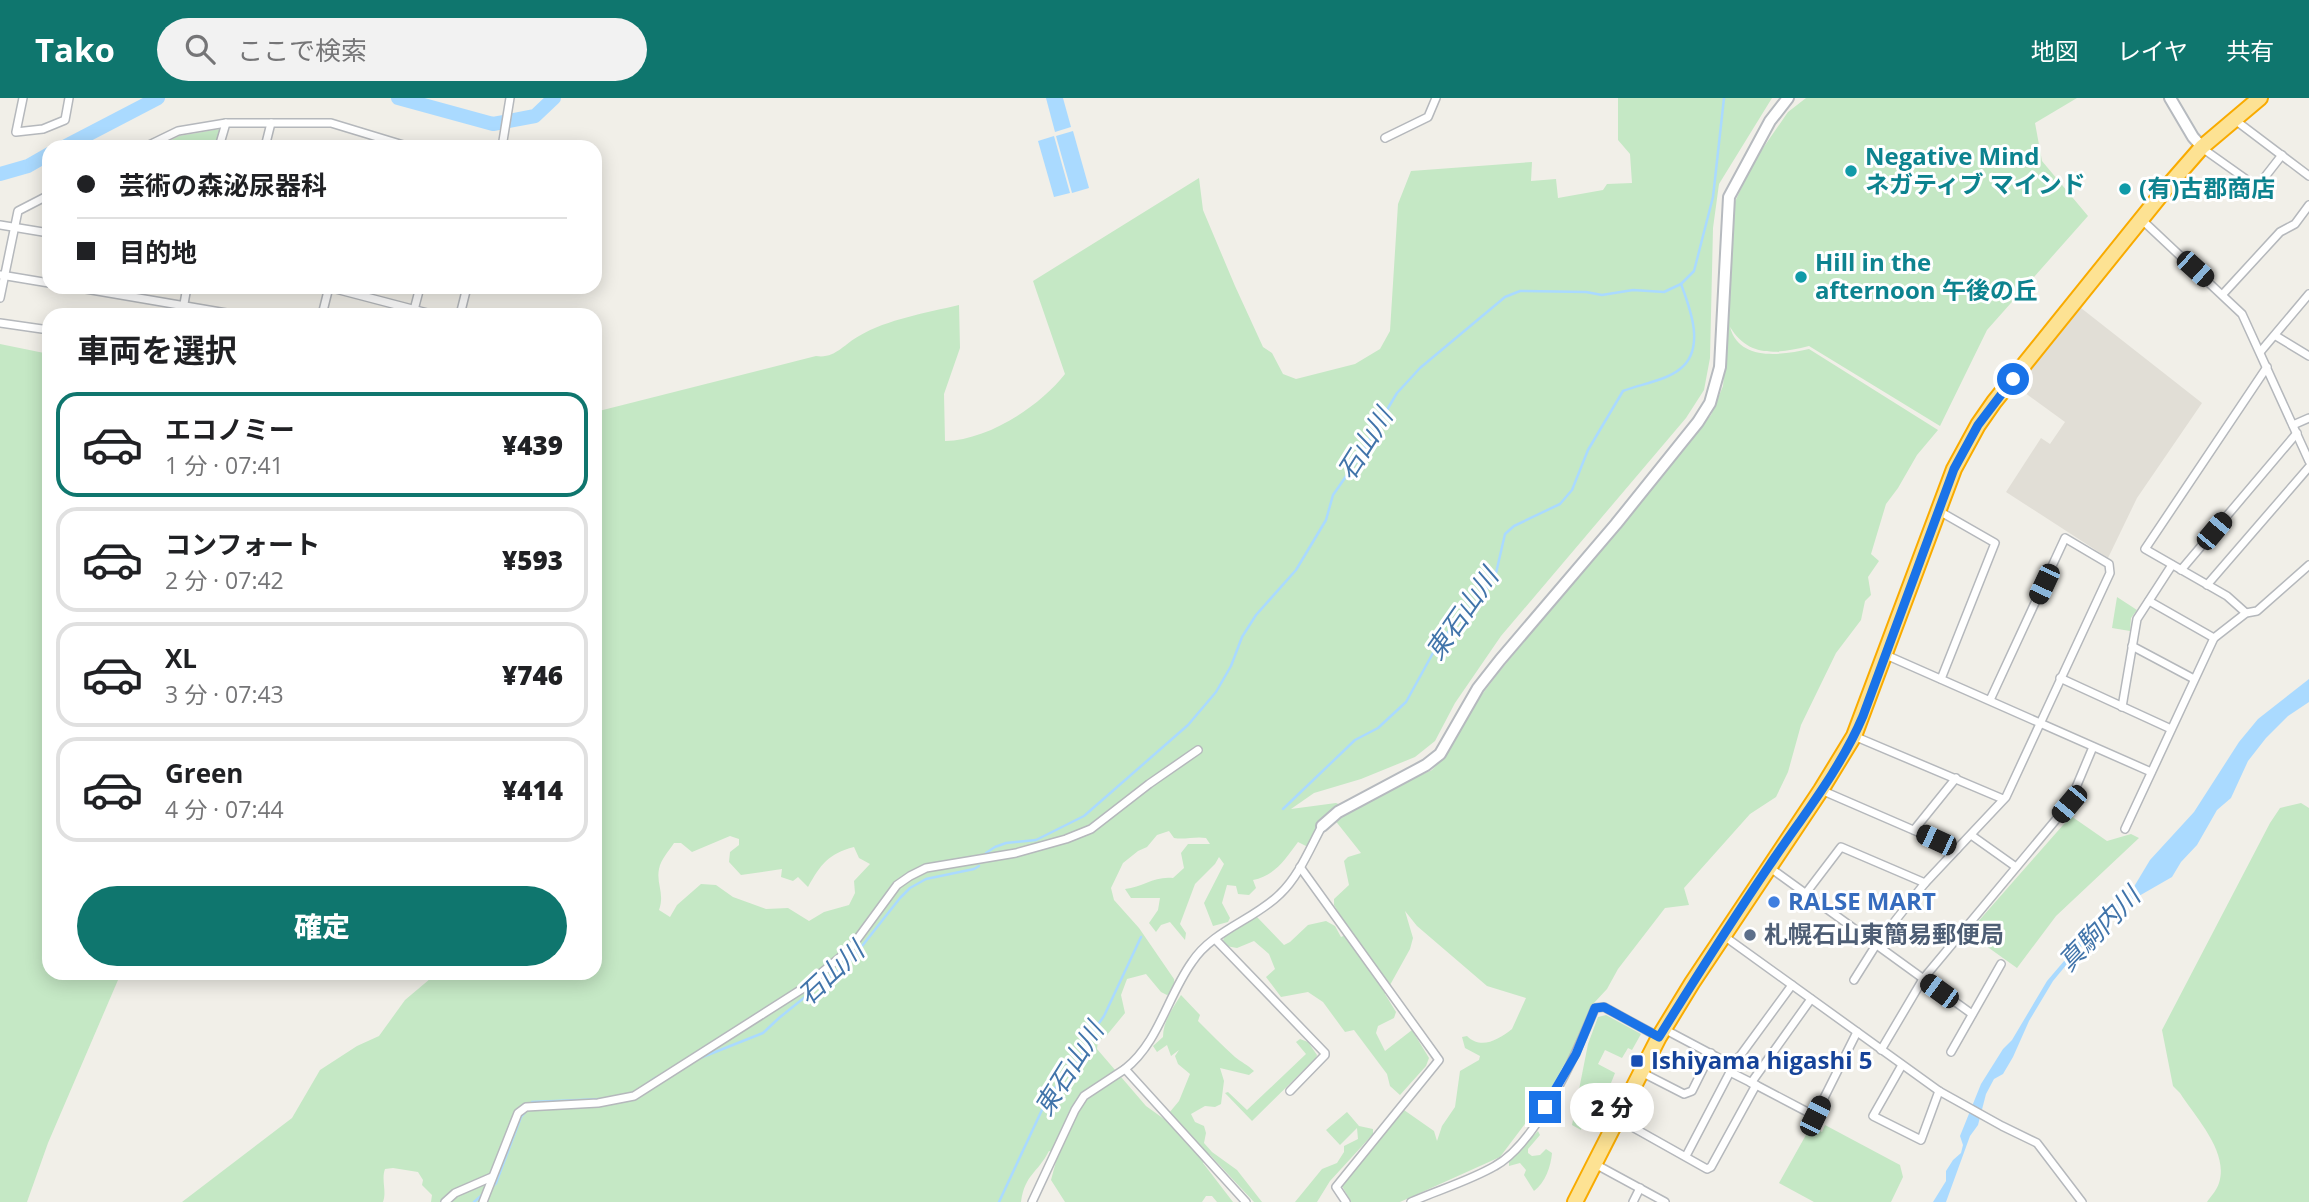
<!DOCTYPE html>
<html lang="ja">
<head>
<meta charset="utf-8">
<style>
  :root { --surface:#fff; --page:#f2f2f2; --text:#202124; --muted:#757577; --line:#e0e0e0; --accent:#0f766e }
  body { margin:0; font-family:"Open Sans","Noto Sans JP",sans-serif; background:var(--page); color:var(--text); height:100vh; display:flex; flex-direction:column; font-size:26px; white-space:nowrap }
  * { box-sizing:border-box; margin:0 }
  p { font-size:23px; color:var(--muted) }
  .icon { flex:none; width:38px; height:38px; fill:none; stroke:currentColor; stroke-width:2; stroke-linecap:round; stroke-linejoin:round }
  .map { position:relative; flex:1; overflow:hidden }
  .drawer { position:absolute; left:42px; top:210px; width:560px; height:672px; display:flex; flex-direction:column; background:var(--surface); border-radius:21px; box-shadow:0 4px 18px #0003 }
  .drawer>* { flex:none }
  .top-card { position:absolute; left:42px; top:42px; width:560px; height:154px; border-radius:21px; box-shadow:0 4px 18px #0003; display:grid; align-content:center; height:154px; padding:0 35px; background:var(--surface) }
  .end { position:absolute; width:32px; height:32px; margin:-16px; border:9px solid #1a73e8; background:#fff; box-shadow:0 0 0 4px #fff }
  .from { border-radius:50% }
  .bubble { position:absolute; height:49px; border-radius:24px; background:var(--surface); box-shadow:0 4px 18px #0003; font-size:23px; font-weight:800; line-height:49px; text-align:center }
  .car { position:absolute; width:21px; height:42px; margin:-21px -10px; border-radius:9px; box-shadow:0 0 5px 2px #0007; background:linear-gradient(#222 24%,#8ab4d8 0 40%,#222 0 76%,#8ab4d8 0 86%,#222 0) }
  .top-card b { display:flex; align-items:center; gap:24px; height:66px; font-size:26px }
  .top-card b+b { border-top:2px solid var(--line) }
  .top-card i { width:18px; height:18px; background:var(--text) }
  ul { padding:0; list-style:none }
  li { display:flex; align-items:center; gap:21px; height:105px; margin:0 14px 10px; padding:0 21px; border:4px solid var(--line); border-radius:21px }
  li div { flex:1 }
  li b { display:block; font-size:26px }
  li em { font-style:normal; font-weight:800 }
  li.current { border-color:var(--accent) }
  li>.icon { width:63px; height:63px; stroke-width:1.5 }
  h2 { padding:0 35px; font-size:32px; line-height:84px }
  .primary-button { display:flex; gap:14px; margin-top:auto; padding:14px 35px }
  .primary-button a { flex:1; height:80px; border-radius:42px; background:var(--accent); color:#fff; font-size:28px; font-weight:800; line-height:80px; text-align:center }
  header { display:flex; align-items:center; gap:42px; box-sizing:border-box; height:98px; padding:0 35px; background:var(--accent); color:#fff }
  header strong { font-size:33px }
  nav { display:flex; gap:38px; margin-inline-start:auto; font-size:24px }
  .search { width:490px; height:63px; background:var(--page); display:flex; align-items:center; gap:18px; box-sizing:border-box; padding:0 24px; border-radius:38px; color:var(--muted); font-size:26px }
  .map>svg:first-child { display:block }
</style>
</head>
<body>
<header>
<strong>Tako</strong>
<div class="search"><svg class="icon" aria-label="search" viewBox="0 0 24 24"><circle cx="10" cy="10" r="6"/><path d="M15 15l6 6"/></svg>ここで検索</div>
<nav><a>地図</a><a>レイヤ</a><a>共有</a></nav>
</header>
<div class="map">
<svg width="2309" height="1104" viewBox="0 0 2309 1104">
  <rect width="100%" height="100%" fill="#f1efe8"/>
  <!-- education -->
  <polygon fill="#e1ded6" points="2081,210 2202,305 2137,400 2108,460 2006,394 2041,340 2050,346 2065,324 2017,289"/>
  <!-- green -->
  <g fill="#c5e8c5" fill-rule="evenodd">
    <path d="M1618,0H1772L1719,86L1713,130L1710,260L1704,292L1686,320L1501,538L1455,605L1435,643L1415,659L1361,681L1314,695L1291,711L1336,705L1341,707L1311,746L1306,748L1298,744C1286,760 1275,778 1253,782L1256,790L1249,797L1238,796L1236,788L1227,787L1222,805L1230,820L1228,824L1213,828L1204,805L1224,766L1219,759L1215,766L1195,786L1180,826L1186,835L1185,842L1170,824L1161,827L1156,834L1149,825L1158,812L1160,800H1131L1125,791C1143,789 1154,778 1173,780L1184,770L1181,755L1188,746H1210L1206,740C1195,738 1185,742 1174,740L1169,733L1157,737L1147,749L1138,753L1123,765L1111,790L1114,802L1139,830L1174,881C1175,887 1174,895 1167,897L1161,894L1146,876L1127,881L1121,897L1125,915L1107,937L1098,943L1097,951L1146,1008L1164,1021L1179,1003L1190,976L1178,966L1175,958L1179,952L1171,958L1167,947L1157,954L1153,948L1163,939C1163,923 1173,910 1181,897L1200,917L1198,923C1211,936 1222,947 1235,959C1241,964 1248,967 1254,973L1249,977L1220,970L1224,983L1221,1006L1215,1009L1205,1008L1191,1016L1195,1024L1204,1028L1206,1035L1204,1045L1212,1054L1237,1072L1262,1104H1254L1210,1057L1203,1065L1233,1104H1217L1212,1098H1206L1202,1104H1065L1051,1082L1058,1056L1049,1053C1037,1076 1025,1076 1021,1104H431L432,1097L422,1087L423,1082L418,1074L393,1070L385,1071C381,1082 387,1093 383,1104H182L292,1020L320,972L357,948L379,938L405,902L437,875H595V314L816,258C835,261 844,246 859,238C888,221 926,215 959,207L960,250L944,296L945,343C988,342 1039,309 1065,276L1033,183L1199,80L1203,112L1235,188L1263,249L1272,255L1283,276L1296,281L1355,266L1380,251L1390,233L1398,106L1411,73L1532,64L1531,83L1556,81L1558,100L1603,92L1607,86L1632,85L1630,56L1618,42ZM730,738L739,741V747L730,754L729,764L741,777L782,771L781,779L793,783L798,779L808,789C821,766 828,756 854,749L859,760L870,766L854,783L855,795L849,807L824,814L809,823L788,810L766,811L733,799L716,787L701,786L677,807L670,819L659,812C665,795 656,786 659,771C661,761 669,753 674,745H681L692,754Z"/>
    <path d="M1806,0H2077L2035,25L2042,63L2088,118L1987,232L1940,328L1809,248C1777,256 1749,260 1730,229C1739,264 1783,257 1809,251L1938,332L1917,357L1898,390L1886,406L1871,456L1879,463L1868,479L1871,497L1865,503L1861,522L1836,555L1801,627L1788,674L1776,699L1750,716L1684,790L1689,807L1665,810L1618,871L1607,891L1593,906L1569,958L1549,994L1500,1059L1400,1104H1351L1342,1088L1402,1013L1404,1012L1434,1033L1437,1043L1442,1028L1455,1009L1460,973L1479,962L1480,958L1465,950L1462,939L1467,938C1481,952 1498,942 1512,931L1526,900L1487,888L1417,828L1405,813L1413,840L1410,851L1385,896L1396,914L1394,920L1378,928L1376,935L1385,953L1412,932L1429,960L1426,968L1400,997L1390,988L1387,976L1354,932L1345,934L1323,904L1308,894L1281,899L1266,879L1275,871L1269,856L1254,843L1237,850L1226,848L1223,843L1224,839L1250,820L1257,819L1284,847L1290,844L1308,827L1326,823L1335,828L1341,839L1351,835L1334,807V801L1349,787L1344,763L1348,759L1361,755L1334,721L1341,715L1432,672L1444,659L1474,607L1499,574L1711,317L1723,288L1729,226L1728,221L1733,108L1754,63L1788,14Z"/>
    <polygon points="220,31 216,49 157,49 179,38"/>
    <polygon points="0,246 49,256 49,875 121,875 48,1045 27,1104 0,1104"/>
    <polygon points="2117,499 2137,512 2131,520 2130,533 2112,530"/>
    <path d="M2301,705L2309,710V1104H2207C2211,1098 2217,1092 2219,1085C2229,1054 2196,1020 2180,995L2173,988L2162,932L2270,725L2280,710Z"/>
    <polygon points="2071,718 2107,743 2131,736 2139,740 2056,818 2017,870 1968,835"/>
    <polygon points="1606,917 1641,936 1632,952 1628,950 1622,960 1605,952 1598,966 1615,975 1611,985 1615,987 1613,991 1617,994 1609,1009 1589,999 1581,1032 1572,1027 1588,946 1598,919"/>
    <polygon points="1300,941 1308,944 1317,957 1316,960 1252,1023 1225,995 1228,994 1247,1012 1306,956 1296,944"/>
    <polygon points="1347,1014 1359,1028 1373,1031 1373,1036 1330,1083 1317,1104 1295,1104 1322,1071 1337,1065 1344,1054 1344,1048 1358,1041 1357,1030 1340,1047 1326,1032"/>
    <polygon points="1825,1027 1900,1067 1903,1079 1891,1104 1814,1104 1779,1085 1811,1028 1822,1034"/>
    <path d="M1538,1033L1540,1037L1528,1051V1055L1532,1058L1540,1057L1546,1051L1552,1055C1551,1068 1545,1085 1534,1093L1524,1077L1526,1072L1520,1065L1509,1068V1062Z"/>
  </g>
  <!-- water -->
  <g fill="#aadaff">
    <polygon points="1046,0 1063,0 1071,29 1055,34"/>
    <polygon points="1073,33 1089,90 1072,95 1056,38"/>
    <polygon points="1054,38 1070,95 1054,99 1038,43"/>
    <polygon points="2309,581 2309,604 2288,618 2266,640 2248,663 2231,700 2217,712 2197,747 2181,764 2172,779 2125,806 2096,831 2053,883 2029,923 2013,959 2003,976 1994,981 1986,996 1978,1027 1970,1038 1946,1104 1933,1104 1946,1083 1946,1073 1953,1062 1961,1055 1963,1047 1960,1038 1981,986 2003,951 2012,942 2047,883 2076,849 2082,836 2132,792 2150,762 2194,714 2239,644 2258,621"/>
  </g>
  <g fill="none" stroke-linecap="round" stroke-linejoin="round">
    <!-- stream -->
    <g stroke="#aadaff" stroke-width="2.5">
      <path d="M1283,711L1355,642L1378,630L1406,604L1433,555L1448,534L1482,498L1496,475L1505,436L1514,428L1560,406L1572,392L1588,352L1623,293C1641,286 1665,283 1680,271C1706,251 1690,210 1681,186"/>
      <polyline points="986,755 995,749 1006,745 1036,742 1084,718 1188,627 1216,594 1231,568 1242,539 1256,517 1296,472 1326,422 1333,397 1356,364 1397,295 1420,270 1505,199 1520,193 1586,194 1602,197 1633,192 1664,194 1681,186 1694,173 1713,99 1724,0"/>
      <polyline points="700,960 763,935 779,920 851,862 900,800 910,790 926,781 974,771 979,768"/>
      <polyline points="647,986 655,980"/>
      <polyline points="532,1004 602,1001"/>
      <polyline points="493,1088 496,1085 521,1019 527,1012"/>
      <polyline points="474,1104 482,1097"/>
      <polyline points="999,1104 1048,999 1088,949 1092,935 1104,918 1141,839"/>
    </g>
    <!-- river -->
    <g stroke="#aadaff" stroke-width="14">
      <polyline points="398,0 493,26 535,18 554,0"/>
      <polyline points="64,49 158,0"/>
      <polyline points="0,76 28,68 49,56"/>
    </g>
    <!-- street casing -->
    <g stroke="#b5b8bc" stroke-width="10">
      <g id="street">
        <polyline points="23,0 16,34 43,31 65,22 69,0"/>
        <polyline points="2235,22 2309,78"/>
        <polyline points="1385,40 1428,19 1436,0"/>
        <polyline points="145,49 178,33 226,25 331,25 410,49"/>
        <polyline points="219,49 226,25"/>
        <polyline points="265,49 271,25"/>
        <polyline points="502,49 510,0"/>
        <polyline points="2202,50 2257,89 2282,57"/>
        <polyline points="2141,121 2242,216 2309,363"/>
        <polyline points="0,127 49,135"/>
        <polyline points="1,177 49,185"/>
        <polyline points="74,189 238,217"/>
        <polyline points="328,189 435,217"/>
        <polyline points="2223,196 2280,134 2295,126 2309,107"/>
        <polyline points="0,200 18,113 49,97"/>
        <polyline points="414,212 420,189"/>
        <polyline points="182,217 187,189"/>
        <polyline points="322,217 329,189"/>
        <polyline points="460,217 467,189"/>
        <polyline points="0,225 49,232"/>
        <polyline points="2276,238 2309,258"/>
        <polyline points="2261,253 2309,196"/>
        <polyline points="2293,327 2309,320"/>
        <polyline points="1939,413 1995,445 1941,581"/>
        <polyline points="2181,472 2297,335"/>
        <polyline points="2207,487 2309,369"/>
        <polyline points="2149,503 2214,540"/>
        <polyline points="2246,515 2227,498 2145,451 2267,269"/>
        <polyline points="2132,548 2194,581"/>
        <polyline points="1886,557 2151,674"/>
        <polyline points="2060,580 2171,631"/>
        <polyline points="2122,609 2137,521 2172,467"/>
        <polyline points="1854,638 2003,701"/>
        <polyline points="1821,692 1957,751"/>
        <polyline points="2125,731 2214,540 2246,515 2257,513 2309,467"/>
        <polyline points="1914,732 1956,680"/>
        <polyline points="1971,737 2016,769"/>
        <polyline points="1300,769 1439,962 1336,1089 1346,1104"/>
        <polyline points="1769,769 1972,916"/>
        <polyline points="1806,795 1841,749 1925,785"/>
        <polyline points="1724,838 1939,993 2002,1028 2037,1045 2082,1104"/>
        <polyline points="1215,841 1325,955 1325,957 1290,993"/>
        <polyline points="1854,882 1876,847 1925,785 2006,699 2110,475 2109,466 2065,440 1990,602"/>
        <polyline points="1664,931 1730,966 1730,974 1756,987"/>
        <polyline points="1881,952 1923,881 2069,706 2093,649"/>
        <polyline points="1951,954 2001,866"/>
        <polyline points="1730,966 1740,958 1792,887"/>
        <polyline points="1902,967 1873,1018 1921,1042 1939,993"/>
        <polyline points="1641,974 1684,996 1692,993 1711,955"/>
        <polyline points="1751,985 1811,901"/>
        <polyline points="1618,1021 1707,1071 1711,1069 1756,987 1815,1018 1857,934"/>
        <polyline points="1686,1058 1730,974"/>
        <polyline points="1595,1066 1665,1104"/>
        <polyline points="445,1104 455,1095 492,1079"/>
        <polyline points="483,1104 518,1015 526,1009 598,1005 634,998 802,891 850,851 897,787 910,778 926,770 1016,755 1066,741 1091,731 1149,686 1198,652"/>
        <polyline points="1032,1104 1075,1012 1084,998 1125,971"/>
        <path d="M1246,1104L1125,971C1159,944 1167,899 1192,864C1213,832 1254,822 1280,796C1299,778 1310,750 1322,728"/>
        <path d="M1411,1104C1438,1092 1469,1083 1495,1068C1537,1045 1577,954 1595,910L1604,909L1659,939"/>
        <polyline points="1633,1104 1640,1090"/>
      </g>
    </g>
    <!-- secondary casing -->
    <g stroke="#b6babf" stroke-width="14">
      <g id="secondary">
        <polyline points="2170,0 2193,39 2202,49"/>
        <polyline points="1322,728 1338,714 1426,667 1440,656 1478,590 1500,562 1616,426 1698,324 1710,305 1720,269 1729,99 1770,23 1788,0"/>
      </g>
    </g>
    <!-- highway casing -->
    <g stroke="#f9ab00" stroke-width="18">
      <polyline id="highway" points="1575,1104 1659,939 1692,885 1821,692 1854,638 1954,371 1978,327 1994,304 2168,88 2202,49 2260,0"/>
    </g>
    <!-- street -->
    <use href="#street" stroke="#fff" stroke-width="7"/>
    <!-- secondary -->
    <use href="#secondary" stroke="#fff" stroke-width="10"/>
    <!-- highway -->
    <use href="#highway" stroke="#fde293" stroke-width="14"/>
  </g>
  <g fill="none" stroke-linecap="round" stroke-linejoin="round">
    <!-- route -->
    <path stroke="#1a73e8" stroke-width="9" d="M1545,1009L1576,956L1595,910L1604,909L1659,939C1695,881 1731,824 1769,768C1802,719 1840,672 1863,618L1954,371L1978,327L2013,281"/>
  </g>
  <!-- markers -->
  <g fill="#0f9aa8" stroke="#fff" stroke-width="2.5">
    <circle cx="1851" cy="73" r="7"/>
    <circle cx="2125" cy="91" r="7"/>
    <circle cx="1801" cy="179" r="7"/>
  </g>
  <circle fill="#3f7fe0" stroke="#fff" stroke-width="2.5" cx="1774" cy="804" r="7"/>
  <circle fill="#5c6f8a" stroke="#fff" stroke-width="2.5" cx="1750" cy="837" r="7"/>
  <rect fill="#1a4fb4" stroke="#fff" stroke-width="2.5" x="1630" y="956" width="14" height="14" rx="3.5"/>
  <g text-anchor="middle" stroke-width="6" stroke-linejoin="round" paint-order="stroke">
    <!-- culture labels -->
    <g font-size="24" font-weight="bold" fill="#0d838f" stroke="#fff" text-anchor="start">
      <text x="1865" y="67">Negative Mind<tspan x="1865" dy="28">ネガティブ マインド</tspan></text>
      <text x="2139" y="99">(有)古郡商店</text>
      <text x="1815" y="173">Hill in the<tspan x="1815" dy="28">afternoon 午後の丘</tspan></text>
    </g>
    <!-- shop labels -->
    <g font-size="24" font-weight="bold" fill="#366cbe" stroke="#fff" text-anchor="start">
      <text x="1788" y="812">RALSE MART</text>
    </g>
    <!-- service labels -->
    <g font-size="24" font-weight="bold" fill="#4e5e75" stroke="#fff" text-anchor="start">
      <text x="1764" y="845">札幌石山東簡易郵便局</text>
    </g>
    <!-- transit labels -->
    <g font-size="24" font-weight="bold" fill="#164399" stroke="#fff" text-anchor="start">
      <text x="1651" y="971">Ishiyama higashi 5</text>
    </g>
    <!-- water labels -->
    <g font-size="26" font-style="italic" fill="#4174aa" stroke="#fff">
      <text transform="translate(1365 346) rotate(-58)" y="9">石山川</text>
      <text transform="translate(1462 516) rotate(-55)" y="9">東石山川</text>
      <text transform="translate(2099 831) rotate(-46)" y="9">真駒内川</text>
      <text transform="translate(831 875) rotate(-43)" y="9">石山川</text>
      <text transform="translate(1069 971) rotate(-58)" y="9">東石山川</text>
    </g>
  </g>
</svg>
<i class="end from" style="left:2013px;top:281px"></i>
<i class="end" style="left:1545px;top:1009px"></i>
<div class="bubble" style="left:1570px;top:985px;width:84px">2 分</div>
<i class="car" style="left:2195px;top:171px;rotate:132deg"></i>
<i class="car" style="left:2214px;top:433px;rotate:40deg"></i>
<i class="car" style="left:2044px;top:486px;rotate:205deg"></i>
<i class="car" style="left:2069px;top:706px;rotate:220deg"></i>
<i class="car" style="left:1936px;top:742px;rotate:295deg"></i>
<i class="car" style="left:1939px;top:893px;rotate:306deg"></i>
<i class="car" style="left:1815px;top:1018px;rotate:26deg"></i>
<div class="top-card">
<b><i class="from"></i>芸術の森泌尿器科</b>
<b><i></i>目的地</b>
</div>
<section class="drawer">
<h2>車両を選択</h2>
<ul>
<li class="current"><svg class="icon" aria-label="car" viewBox="0 0 24 24"><path d="M5 17H2v-5l4-1 3-4h7l3 4 3 1v5h-3M9 17h6M6 11h13"/><circle cx="7" cy="17" r="2"/><circle cx="17" cy="17" r="2"/></svg><div><b>エコノミー</b><p>1 分 · 07:41</p></div><em>¥439</em></li>
<li><svg class="icon" aria-label="car" viewBox="0 0 24 24"><path d="M5 17H2v-5l4-1 3-4h7l3 4 3 1v5h-3M9 17h6M6 11h13"/><circle cx="7" cy="17" r="2"/><circle cx="17" cy="17" r="2"/></svg><div><b>コンフォート</b><p>2 分 · 07:42</p></div><em>¥593</em></li>
<li><svg class="icon" aria-label="car" viewBox="0 0 24 24"><path d="M5 17H2v-5l4-1 3-4h7l3 4 3 1v5h-3M9 17h6M6 11h13"/><circle cx="7" cy="17" r="2"/><circle cx="17" cy="17" r="2"/></svg><div><b>XL</b><p>3 分 · 07:43</p></div><em>¥746</em></li>
<li><svg class="icon" aria-label="car" viewBox="0 0 24 24"><path d="M5 17H2v-5l4-1 3-4h7l3 4 3 1v5h-3M9 17h6M6 11h13"/><circle cx="7" cy="17" r="2"/><circle cx="17" cy="17" r="2"/></svg><div><b>Green</b><p>4 分 · 07:44</p></div><em>¥414</em></li>
</ul>
<div class="primary-button"><a>確定</a></div>
</section>
</div>
</body>
</html>
